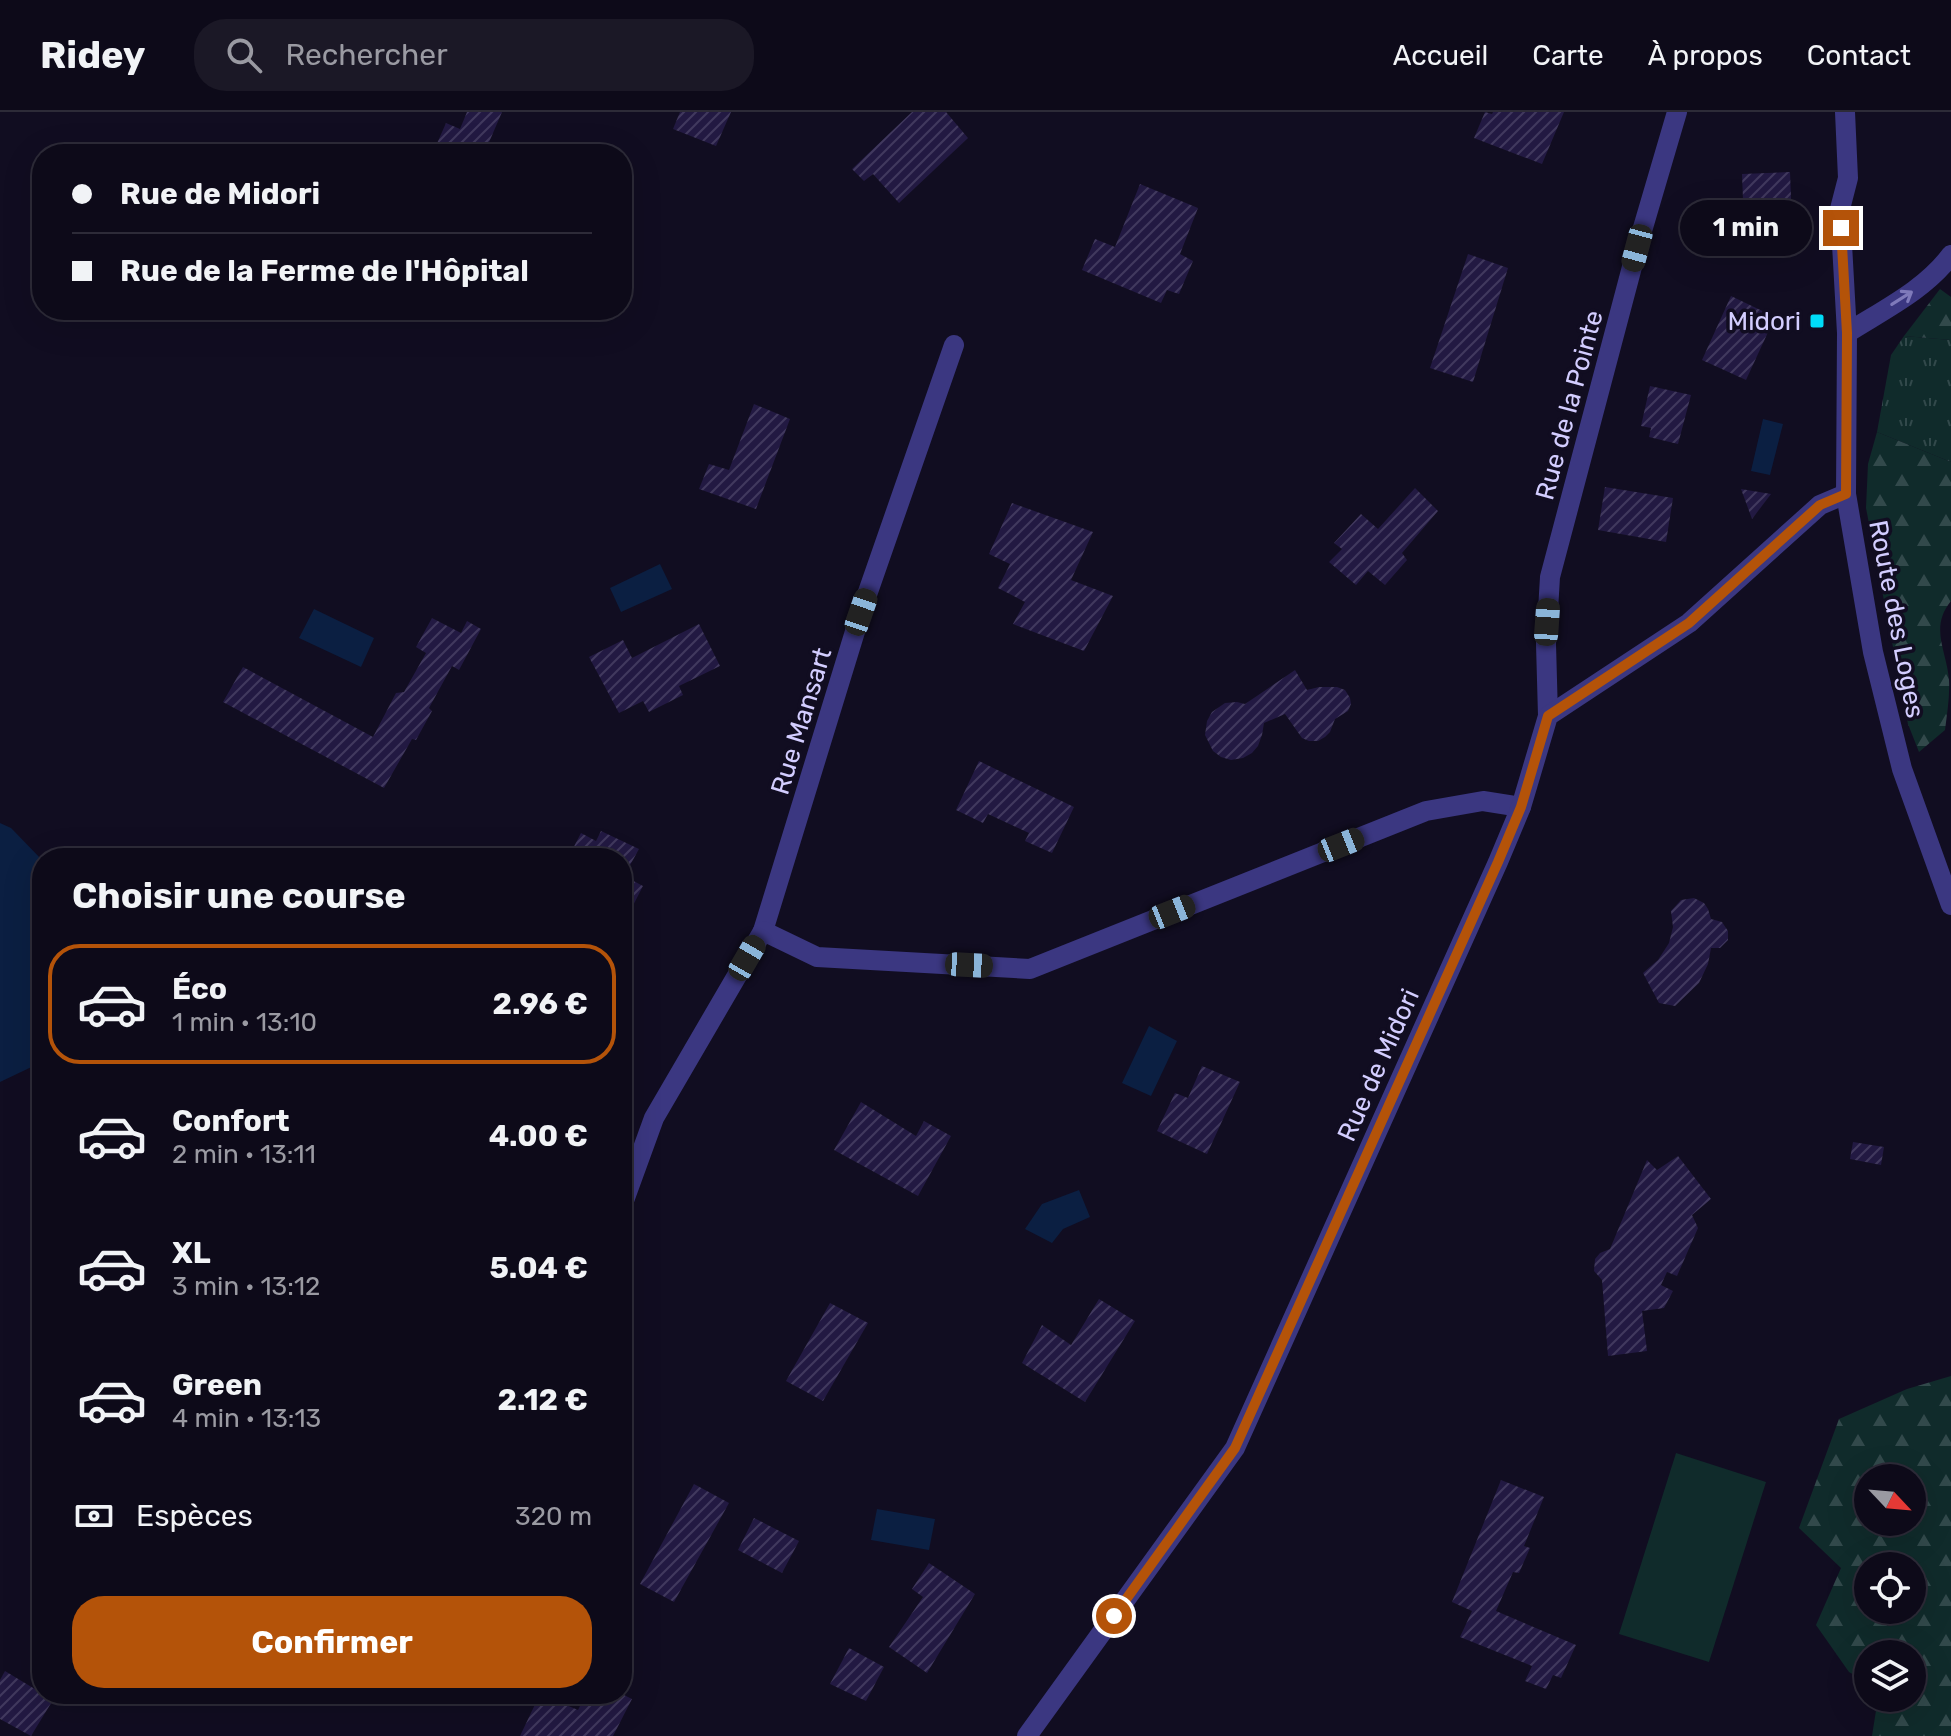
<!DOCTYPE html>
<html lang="fr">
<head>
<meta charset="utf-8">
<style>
  :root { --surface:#0d0a19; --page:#1b1826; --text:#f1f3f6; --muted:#9a9aa2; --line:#2d2b38; --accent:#b45309 }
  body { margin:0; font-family:Rubik,sans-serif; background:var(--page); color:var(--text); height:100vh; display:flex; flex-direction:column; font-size:30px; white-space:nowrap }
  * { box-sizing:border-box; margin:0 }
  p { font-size:26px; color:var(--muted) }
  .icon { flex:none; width:44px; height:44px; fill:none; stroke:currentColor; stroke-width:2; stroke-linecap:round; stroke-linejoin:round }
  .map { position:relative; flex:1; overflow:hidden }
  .details { position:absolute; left:32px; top:736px; width:600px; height:856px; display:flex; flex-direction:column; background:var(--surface); border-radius:32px; box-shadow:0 8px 32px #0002,0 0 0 2px var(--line) }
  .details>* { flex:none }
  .guide { position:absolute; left:32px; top:32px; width:600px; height:176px; border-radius:32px; box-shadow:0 8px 32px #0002,0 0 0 2px var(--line); display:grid; align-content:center; height:176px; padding:0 40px; background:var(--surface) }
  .needle { width:52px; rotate:116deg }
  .controls { position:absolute; left:1854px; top:1352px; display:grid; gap:16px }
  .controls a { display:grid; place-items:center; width:72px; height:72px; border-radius:50%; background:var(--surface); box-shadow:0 8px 32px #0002,0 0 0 2px var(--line); font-size:40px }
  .end { position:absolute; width:36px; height:36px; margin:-18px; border:10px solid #b45309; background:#fff; box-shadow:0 0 0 4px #fff }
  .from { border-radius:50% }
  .bubble { position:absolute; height:56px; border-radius:28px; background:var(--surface); box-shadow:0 8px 32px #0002,0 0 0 2px var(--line); font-size:26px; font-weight:700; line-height:56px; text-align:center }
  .car { position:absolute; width:24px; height:48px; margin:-24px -12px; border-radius:10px; box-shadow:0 0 6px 2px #0007; background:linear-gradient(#222 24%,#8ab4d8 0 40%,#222 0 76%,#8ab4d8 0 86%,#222 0) }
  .guide b { display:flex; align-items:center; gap:28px; height:76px; font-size:30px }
  .guide b+b { border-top:2px solid var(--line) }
  .guide i { width:20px; height:20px; background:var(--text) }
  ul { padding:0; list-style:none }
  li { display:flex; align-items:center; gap:24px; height:120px; margin:0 16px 12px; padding:0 24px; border:4px solid transparent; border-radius:32px }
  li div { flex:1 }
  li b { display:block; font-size:30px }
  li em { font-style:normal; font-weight:700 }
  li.current { border-color:var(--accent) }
  li>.icon { width:72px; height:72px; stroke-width:1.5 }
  h2 { padding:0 40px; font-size:36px; line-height:96px }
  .pay { display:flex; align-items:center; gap:20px; height:88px; padding:0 40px; font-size:30px }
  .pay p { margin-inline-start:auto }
  .action { display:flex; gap:16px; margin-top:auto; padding:16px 40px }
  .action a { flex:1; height:92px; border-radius:32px; background:var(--accent); color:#fff; font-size:32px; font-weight:700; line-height:92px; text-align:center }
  header { display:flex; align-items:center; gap:48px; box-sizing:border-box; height:112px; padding:0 40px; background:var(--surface); border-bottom:2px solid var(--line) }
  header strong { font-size:38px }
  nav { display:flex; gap:44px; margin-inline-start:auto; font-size:28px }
  .search { width:560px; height:72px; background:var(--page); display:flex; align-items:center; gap:20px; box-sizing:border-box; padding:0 28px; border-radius:32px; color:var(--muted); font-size:30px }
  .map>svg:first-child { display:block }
</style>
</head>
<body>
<header>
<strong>Ridey</strong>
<div class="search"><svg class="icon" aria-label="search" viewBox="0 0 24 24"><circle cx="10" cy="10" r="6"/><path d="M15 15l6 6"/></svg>Rechercher</div>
<nav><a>Accueil</a><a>Carte</a><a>À propos</a><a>Contact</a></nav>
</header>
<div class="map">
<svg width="1951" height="1624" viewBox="0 0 1951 1624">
  <defs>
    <pattern id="grass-tufts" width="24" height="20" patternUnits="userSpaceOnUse" patternTransform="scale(2)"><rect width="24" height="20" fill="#102b2b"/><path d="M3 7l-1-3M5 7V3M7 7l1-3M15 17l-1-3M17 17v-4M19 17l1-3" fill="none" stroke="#32494b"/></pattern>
    <pattern id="forest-firs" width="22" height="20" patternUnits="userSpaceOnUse" patternTransform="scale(2)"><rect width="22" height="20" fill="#102b2b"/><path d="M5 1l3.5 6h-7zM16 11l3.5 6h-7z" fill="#32494b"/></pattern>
    <pattern id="building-hatch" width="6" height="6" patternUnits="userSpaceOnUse" patternTransform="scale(2)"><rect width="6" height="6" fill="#221942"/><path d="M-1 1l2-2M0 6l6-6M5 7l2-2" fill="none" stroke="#41395e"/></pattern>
  </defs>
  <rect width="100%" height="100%" fill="#110d21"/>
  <!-- grass -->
  <polygon fill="url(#grass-tufts)" points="1904,224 1951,228 1951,350 1877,320 1891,243"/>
  <!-- forest -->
  <g fill="url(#forest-firs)" fill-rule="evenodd">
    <polygon points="1940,177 1951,185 1951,228 1904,224"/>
    <path d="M1877,320L1951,350V489C1929,516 1947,539 1949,568C1950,584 1947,602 1945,618L1919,640L1908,612L1866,396L1868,352Z"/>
    <path d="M1951,1264V1624H1872L1878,1586H1912V1542H1868V1571L1849,1560L1816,1513L1841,1456L1799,1416L1839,1307L1907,1277ZM1912,1366V1410H1868V1366ZM1868,1454H1912V1498H1868Z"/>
  </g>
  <!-- park -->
  <polygon fill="#102b2b" points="1676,1341 1766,1370 1709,1550 1619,1522"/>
  <!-- water -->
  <g fill="#0b1f42">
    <polygon points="1763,307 1783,312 1770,363 1751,359"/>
    <polygon points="660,452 672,477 621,500 610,476"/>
    <polygon points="314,497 374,526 361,555 299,526"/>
    <polygon points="0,711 11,716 42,748 42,950 0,970"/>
    <polygon points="1149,914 1177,929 1151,984 1122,971"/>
    <polygon points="1079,1078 1090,1105 1063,1117 1052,1131 1025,1117 1042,1092"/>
    <polygon points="877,1397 935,1407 929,1438 871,1428"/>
  </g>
  <!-- building -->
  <g fill="url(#building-hatch)">
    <polygon points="467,0 502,0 484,42 450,42 435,36 446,11 460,17"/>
    <polygon points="680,0 731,0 716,34 673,17"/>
    <polygon points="912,0 946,0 968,26 899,91 873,62 864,69 852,57"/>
    <polygon points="1485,0 1492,2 1493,0 1564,0 1542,52 1474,26"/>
    <polygon points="1790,60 1792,111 1744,114 1742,62"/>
    <polygon points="1140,72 1198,96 1180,142 1193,149 1179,182 1167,178 1161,191 1082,158 1095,127 1115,135"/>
    <polygon points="1468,142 1508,156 1473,270 1430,256"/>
    <polygon points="1731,184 1775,205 1746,268 1702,248"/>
    <polygon points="1650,274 1691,283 1678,332 1649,325 1651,316 1641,314"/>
    <polygon points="754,292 790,307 756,397 699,377 709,352 729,358"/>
    <polygon points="1605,375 1673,386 1666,430 1598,418"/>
    <polygon points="1415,376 1438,399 1402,441 1407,448 1385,473 1368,459 1356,473 1329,450 1342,437 1334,431 1361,402 1378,417"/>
    <polygon points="1741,377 1771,382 1752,407"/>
    <polygon points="1012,391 1093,420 1071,468 1113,484 1084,539 1013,512 1025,490 998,476 1010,452 989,442"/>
    <polygon points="432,506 461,521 467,509 481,517 459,558 452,554 429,596 432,599 416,628 412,627 384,676 223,590 243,555 373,625 396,581 404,580 426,541 416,535"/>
    <polygon points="699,512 720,554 679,574 683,583 649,600 643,589 619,601 589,545 623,528 632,546"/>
    <polygon points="1295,558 1307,578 1319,575 1337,575 1345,578 1350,586 1351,592 1348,599 1335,607 1330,620 1325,625 1318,629 1309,629 1302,626 1285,602 1264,611 1262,623 1258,634 1252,641 1243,646 1231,648 1221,645 1213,639 1205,623 1207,609 1212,600 1225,591 1237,590 1245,592"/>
    <polygon points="979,649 1074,695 1052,741 1025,729 1029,721 988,702 983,711 956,698"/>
    <polygon points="601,719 639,737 624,764 643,774 622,815 622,746 568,746 581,721 596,729"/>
    <polygon points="1694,786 1704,791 1708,797 1711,807 1722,810 1728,819 1728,828 1720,836 1711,836 1708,852 1699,871 1675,894 1659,891 1643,861 1658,848 1669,831 1673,815 1671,799 1681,788"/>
    <polygon points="1202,954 1240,970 1207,1042 1157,1019 1175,981 1188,986"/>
    <polygon points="861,990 916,1024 924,1009 951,1024 918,1084 834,1038"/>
    <polygon points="1853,1030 1884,1035 1881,1053 1850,1047"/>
    <polygon points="1678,1044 1711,1087 1692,1103 1698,1116 1677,1164 1667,1160 1661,1173 1673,1179 1664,1196 1642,1199 1647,1239 1608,1244 1602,1168 1594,1159 1595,1147 1600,1141 1610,1137 1647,1048 1657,1058"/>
    <polygon points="1099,1187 1135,1209 1085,1290 1022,1251 1042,1213 1071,1233"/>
    <polygon points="830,1191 868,1211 823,1289 786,1269"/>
    <polygon points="1501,1368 1544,1385 1524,1434 1530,1436 1519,1461 1513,1460 1496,1499 1576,1533 1561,1566 1553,1563 1546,1577 1525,1569 1532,1554 1460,1525 1472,1499 1452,1490"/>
    <polygon points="694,1372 729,1391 674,1490 640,1472"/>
    <polygon points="754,1406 799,1429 782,1461 738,1438"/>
    <polygon points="929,1451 975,1482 927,1561 889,1535 923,1485 912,1477"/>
    <polygon points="849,1536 884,1555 866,1589 830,1572"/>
    <polygon points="5,1559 53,1588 31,1624 0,1607 0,1568"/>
    <polygon points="540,1582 578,1598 586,1582 622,1582 632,1587 613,1624 520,1624"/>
  </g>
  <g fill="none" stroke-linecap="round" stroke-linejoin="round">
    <!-- minor -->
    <g stroke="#3b3781" stroke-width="20">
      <polyline points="1548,604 1546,532 1550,465 1637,136 1677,0"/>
      <polyline points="763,819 861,500 954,233"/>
      <polyline points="622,1094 654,1006 763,819 817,845 1030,857 1426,699 1483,689 1521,695"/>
      <polyline points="1027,1624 1235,1336 1498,750 1521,695 1548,604 1689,511 1820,393 1846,382"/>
    </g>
    <!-- tertiary -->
    <g stroke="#3b3781" stroke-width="20">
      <polyline points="1845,0 1848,66 1840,97 1847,221 1846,382 1873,540 1902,657 1951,793"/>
      <path d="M1847,221C1883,198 1925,178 1951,143"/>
    </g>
  </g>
  <!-- one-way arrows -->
  <defs><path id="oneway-shaft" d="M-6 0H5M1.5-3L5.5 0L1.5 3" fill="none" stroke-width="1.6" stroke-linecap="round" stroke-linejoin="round" transform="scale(2)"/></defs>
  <use stroke="#7f7aba" href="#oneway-shaft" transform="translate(1902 186) rotate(-32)"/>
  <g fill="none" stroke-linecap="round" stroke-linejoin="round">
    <!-- route -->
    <polyline stroke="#b45309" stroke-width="10" points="1114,1504 1235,1336 1498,750 1521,695 1548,604 1689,511 1820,393 1846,382 1847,221 1841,116"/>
  </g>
  <!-- markers -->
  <rect fill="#00dcf8" stroke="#110d21" stroke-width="3" x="1809" y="201" width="16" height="16" rx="4"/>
  <g text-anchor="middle" stroke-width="7" stroke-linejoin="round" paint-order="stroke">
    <!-- poi labels -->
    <g font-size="26" fill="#d3cdff" stroke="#110d21" text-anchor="end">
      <text x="1801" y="218">Midori</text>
    </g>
    <!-- street labels -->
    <g font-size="26" fill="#d3cdff" stroke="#110d21">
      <text transform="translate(1569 293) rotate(-75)" y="9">Rue de la Pointe</text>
      <text transform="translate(1897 507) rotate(79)" y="9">Route des Loges</text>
      <text transform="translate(801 609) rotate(-73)" y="9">Rue Mansart</text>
      <text transform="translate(1378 953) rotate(-66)" y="9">Rue de Midori</text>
    </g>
  </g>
</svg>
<div class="controls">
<a><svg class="needle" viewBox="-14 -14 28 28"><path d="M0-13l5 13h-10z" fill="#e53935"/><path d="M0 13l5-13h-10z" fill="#9a9aa2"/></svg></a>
<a><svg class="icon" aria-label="locate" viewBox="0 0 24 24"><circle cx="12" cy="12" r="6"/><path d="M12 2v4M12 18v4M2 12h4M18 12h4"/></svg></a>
<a><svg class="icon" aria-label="layers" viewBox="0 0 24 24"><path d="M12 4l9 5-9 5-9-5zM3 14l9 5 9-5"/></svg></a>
</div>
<i class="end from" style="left:1114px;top:1504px"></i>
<i class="end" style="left:1841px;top:116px"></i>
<div class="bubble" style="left:1680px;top:88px;width:132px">1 min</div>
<i class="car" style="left:1637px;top:136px;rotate:195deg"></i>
<i class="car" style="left:861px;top:500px;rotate:19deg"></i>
<i class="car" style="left:1547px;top:510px;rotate:4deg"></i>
<i class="car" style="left:1341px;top:733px;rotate:68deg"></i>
<i class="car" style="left:1172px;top:800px;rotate:68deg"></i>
<i class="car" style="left:747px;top:846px;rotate:30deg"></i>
<i class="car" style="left:969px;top:853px;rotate:93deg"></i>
<div class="guide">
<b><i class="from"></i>Rue de Midori</b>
<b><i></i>Rue de la Ferme de l'Hôpital</b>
</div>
<section class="details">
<h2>Choisir une course</h2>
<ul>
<li class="current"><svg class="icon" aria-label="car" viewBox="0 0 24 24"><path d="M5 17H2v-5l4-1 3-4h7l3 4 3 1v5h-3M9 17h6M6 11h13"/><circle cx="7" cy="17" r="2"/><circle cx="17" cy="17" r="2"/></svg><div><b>Éco</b><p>1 min · 13:10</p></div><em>2.96 €</em></li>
<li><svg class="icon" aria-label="car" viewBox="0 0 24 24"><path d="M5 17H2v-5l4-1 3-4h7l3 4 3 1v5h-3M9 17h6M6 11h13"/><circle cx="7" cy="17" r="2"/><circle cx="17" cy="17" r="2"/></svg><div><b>Confort</b><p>2 min · 13:11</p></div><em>4.00 €</em></li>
<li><svg class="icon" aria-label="car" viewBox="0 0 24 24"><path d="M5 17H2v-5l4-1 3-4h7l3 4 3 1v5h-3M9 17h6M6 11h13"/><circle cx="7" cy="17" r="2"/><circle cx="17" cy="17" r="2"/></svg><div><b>XL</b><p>3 min · 13:12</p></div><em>5.04 €</em></li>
<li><svg class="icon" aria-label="car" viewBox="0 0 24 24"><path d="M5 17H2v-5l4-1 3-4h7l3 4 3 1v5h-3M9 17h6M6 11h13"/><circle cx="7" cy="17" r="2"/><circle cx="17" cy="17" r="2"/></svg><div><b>Green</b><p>4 min · 13:13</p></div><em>2.12 €</em></li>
</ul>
<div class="pay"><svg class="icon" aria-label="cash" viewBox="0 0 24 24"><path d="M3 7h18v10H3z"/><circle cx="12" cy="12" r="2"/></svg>Espèces<p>320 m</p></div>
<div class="action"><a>Confirmer</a></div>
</section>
</div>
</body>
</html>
